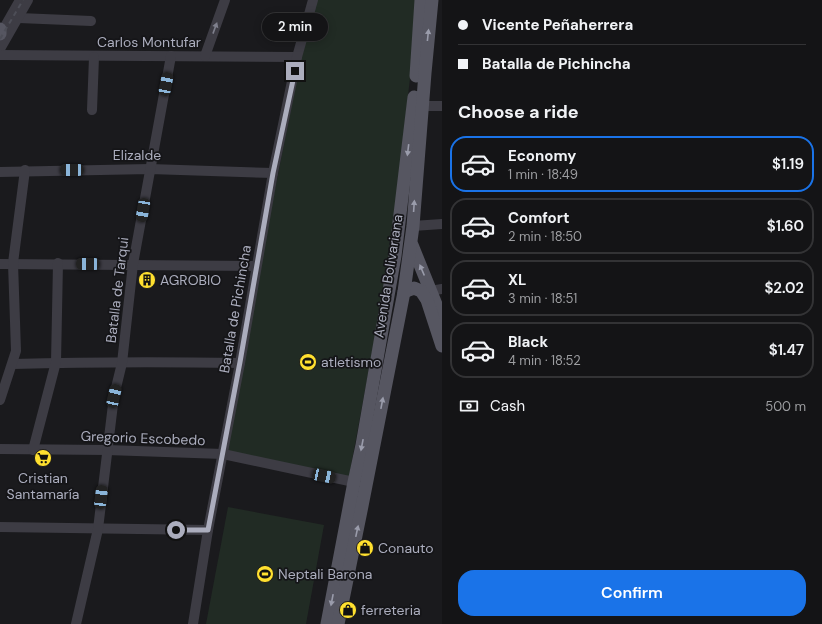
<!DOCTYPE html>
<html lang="en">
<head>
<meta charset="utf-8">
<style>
  :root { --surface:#141416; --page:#212123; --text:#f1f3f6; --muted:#9d9ea1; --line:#333335; --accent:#1a73e8 }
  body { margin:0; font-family:"DM Sans",sans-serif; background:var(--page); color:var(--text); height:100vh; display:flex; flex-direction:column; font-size:15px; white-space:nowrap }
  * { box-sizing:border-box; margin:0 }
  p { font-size:13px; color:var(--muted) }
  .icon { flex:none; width:22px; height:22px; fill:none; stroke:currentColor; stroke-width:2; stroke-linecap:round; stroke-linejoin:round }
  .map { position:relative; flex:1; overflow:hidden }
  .drawer { display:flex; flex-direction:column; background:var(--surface); width:380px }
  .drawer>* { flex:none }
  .guide { display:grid; align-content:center; height:88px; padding:0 16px; background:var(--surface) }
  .end { position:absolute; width:18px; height:18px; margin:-9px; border:5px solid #abadbd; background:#111; box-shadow:0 0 0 2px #111 }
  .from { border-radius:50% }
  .bubble { position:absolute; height:28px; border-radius:14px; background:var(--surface); box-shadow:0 2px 10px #0003,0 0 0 1px var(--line); font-size:13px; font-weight:600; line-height:28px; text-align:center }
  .car { position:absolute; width:12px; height:24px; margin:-12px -6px; border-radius:5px; box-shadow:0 0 3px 1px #0007; background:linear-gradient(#222 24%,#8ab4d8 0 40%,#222 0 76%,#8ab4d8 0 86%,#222 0) }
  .guide b { display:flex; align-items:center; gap:14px; height:38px; font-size:15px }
  .guide b+b { border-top:1px solid var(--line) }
  .guide i { width:10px; height:10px; background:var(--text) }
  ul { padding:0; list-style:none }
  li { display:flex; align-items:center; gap:12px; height:56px; margin:0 8px 6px; padding:0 8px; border:2px solid var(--line); border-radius:16px }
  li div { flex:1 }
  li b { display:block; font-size:15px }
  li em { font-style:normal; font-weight:600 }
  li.active { border-color:var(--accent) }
  li>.icon { width:36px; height:36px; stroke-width:1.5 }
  h2 { padding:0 16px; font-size:18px; line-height:48px }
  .pay { display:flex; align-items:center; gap:10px; height:44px; padding:0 16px; font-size:15px }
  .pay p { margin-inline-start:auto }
  .primary-button { display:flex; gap:8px; margin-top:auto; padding:8px 16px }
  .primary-button a { flex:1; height:46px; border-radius:16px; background:var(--accent); color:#fff; font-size:16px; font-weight:600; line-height:46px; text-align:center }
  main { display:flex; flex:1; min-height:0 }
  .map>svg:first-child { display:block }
</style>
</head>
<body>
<main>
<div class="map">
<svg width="442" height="624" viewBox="0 0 442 624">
  <rect width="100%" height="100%" fill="#1a1a1d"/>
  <!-- green -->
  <g fill="#212b24">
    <polygon points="313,0 419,0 389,261 348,482 222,453"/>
    <polygon points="228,507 324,525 306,624 206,624"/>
  </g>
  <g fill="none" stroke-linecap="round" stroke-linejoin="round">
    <!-- minor -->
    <g stroke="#3d3c44" stroke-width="10">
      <polyline points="19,18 91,21"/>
      <polyline points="0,35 20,0"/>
      <polyline points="0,49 28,0"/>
      <polyline points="0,55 297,57"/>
      <polyline points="205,56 225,0"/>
      <polyline points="422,106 442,106"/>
      <polyline points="92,110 94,57"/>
      <polyline points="0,172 150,169 273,173"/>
      <polyline points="413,226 442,224"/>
      <polyline points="0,264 256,266"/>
      <polyline points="425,294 430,291 442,289"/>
      <path d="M13,364C89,362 164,362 240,363"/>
      <polyline points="0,400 16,351 13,263 25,170"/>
      <polyline points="0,449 107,450 223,454 354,482"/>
      <polyline points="33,450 56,362 58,263"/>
      <polyline points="0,527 208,530"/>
      <polyline points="76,624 98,529 114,396 122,363 133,264 171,56"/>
      <polyline points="193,624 208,530 240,363 273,173 297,57 313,0"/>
    </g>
    <!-- major -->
    <g stroke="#565661" stroke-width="13">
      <polyline points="0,29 0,34"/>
      <polyline points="416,76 421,0"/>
      <polyline points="412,245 442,319"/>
      <polyline points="404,292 414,288 421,291 427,300 442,346"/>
      <polyline points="327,624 354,482 362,445 395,256 414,97"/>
      <polyline points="338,624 361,511 404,292 413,226 425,73 432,0"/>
    </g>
    <!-- rail -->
    <polyline stroke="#4d4e57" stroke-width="2" stroke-dasharray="5 4" stroke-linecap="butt" points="0,39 23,0"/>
  </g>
  <!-- one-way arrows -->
  <defs><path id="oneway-solid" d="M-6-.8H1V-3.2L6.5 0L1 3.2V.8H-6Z"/></defs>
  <use fill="#7f808d" href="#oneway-solid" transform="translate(215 28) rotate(-70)"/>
  <g fill="#9a9cab">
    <use href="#oneway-solid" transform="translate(428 35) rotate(-84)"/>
    <use href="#oneway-solid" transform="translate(408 150) rotate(97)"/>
    <use href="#oneway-solid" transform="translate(414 206) rotate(-86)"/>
    <use href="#oneway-solid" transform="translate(422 270) rotate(-113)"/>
    <use href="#oneway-solid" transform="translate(382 403) rotate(-79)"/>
    <use href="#oneway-solid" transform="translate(362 445) rotate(101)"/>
    <use href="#oneway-solid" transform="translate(357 531) rotate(-78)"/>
    <use href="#oneway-solid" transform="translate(332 600) rotate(101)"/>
  </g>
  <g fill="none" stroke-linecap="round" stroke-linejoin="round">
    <!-- route -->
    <polyline stroke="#abadbd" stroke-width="5" points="176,530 208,530 240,362 273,173 295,71"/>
  </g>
  <!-- icons -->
  <defs>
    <g id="building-disc" transform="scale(0.9)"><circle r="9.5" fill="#ffe02f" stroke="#151518"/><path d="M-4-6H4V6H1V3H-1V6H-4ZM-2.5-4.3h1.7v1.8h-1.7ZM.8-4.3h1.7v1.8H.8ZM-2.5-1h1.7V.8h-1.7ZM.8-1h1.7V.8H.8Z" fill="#111"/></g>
    <g id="stadium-disc" transform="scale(0.9)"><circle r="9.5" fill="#ffe02f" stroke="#151518"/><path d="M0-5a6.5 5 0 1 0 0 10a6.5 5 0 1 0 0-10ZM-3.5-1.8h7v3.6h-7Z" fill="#111"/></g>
    <g id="supermarket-disc" transform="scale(0.9)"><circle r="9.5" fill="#ffe02f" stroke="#151518"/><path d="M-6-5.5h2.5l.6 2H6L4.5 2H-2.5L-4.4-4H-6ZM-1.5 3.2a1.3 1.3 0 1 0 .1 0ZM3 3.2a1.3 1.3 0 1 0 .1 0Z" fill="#111"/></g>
    <g id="shop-disc" transform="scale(0.9)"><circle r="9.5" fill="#ffe02f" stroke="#151518"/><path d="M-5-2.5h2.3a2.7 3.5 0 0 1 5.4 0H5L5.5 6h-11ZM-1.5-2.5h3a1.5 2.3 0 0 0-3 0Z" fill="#111"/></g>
  </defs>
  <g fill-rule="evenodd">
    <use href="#building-disc" x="147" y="280"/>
    <use href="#stadium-disc" x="308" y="362"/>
    <use href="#supermarket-disc" x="43" y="458"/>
    <use href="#shop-disc" x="365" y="548"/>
    <use href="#stadium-disc" x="265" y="574"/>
    <use href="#shop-disc" x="348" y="610"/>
  </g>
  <g text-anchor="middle" stroke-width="3.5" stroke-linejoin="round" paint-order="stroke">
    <!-- street labels -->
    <g font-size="14" fill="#abadbd" stroke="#151518">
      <text x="149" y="47">Carlos Montufar</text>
      <text x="137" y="160">Elizalde</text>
      <text transform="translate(388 276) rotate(-81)" y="5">Avenida Bolivariana</text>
      <text transform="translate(117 290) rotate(-83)" y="5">Batalla de Tarqui</text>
      <text transform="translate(235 309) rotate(-80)" y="5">Batalla de Pichincha</text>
      <text transform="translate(143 438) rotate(2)" y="5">Gregorio Escobedo</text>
    </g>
    <!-- poi labels -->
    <g font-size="14" fill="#abadbd" stroke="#151518" text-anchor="start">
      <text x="160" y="285">AGROBIO</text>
      <text x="321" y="367">atletismo</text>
      <text x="43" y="483" text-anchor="middle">Cristian<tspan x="43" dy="16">Santamaría</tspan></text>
      <text x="378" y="553">Conauto</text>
      <text x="278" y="579">Neptali Barona</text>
      <text x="361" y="615">ferreteria</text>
    </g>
  </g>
</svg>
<i class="end from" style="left:176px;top:530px"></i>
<i class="end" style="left:295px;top:71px"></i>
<div class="bubble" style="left:262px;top:13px;width:66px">2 min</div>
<i class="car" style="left:166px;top:84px;rotate:11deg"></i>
<i class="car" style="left:72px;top:170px;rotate:270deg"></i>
<i class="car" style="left:143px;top:210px;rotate:190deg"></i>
<i class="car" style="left:88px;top:264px;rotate:271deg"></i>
<i class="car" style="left:114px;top:396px;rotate:13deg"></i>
<i class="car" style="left:324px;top:476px;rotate:102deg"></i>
<i class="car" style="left:101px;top:497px;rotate:7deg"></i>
</div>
<section class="drawer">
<div class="guide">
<b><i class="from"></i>Vicente Peñaherrera</b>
<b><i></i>Batalla de Pichincha</b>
</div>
<h2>Choose a ride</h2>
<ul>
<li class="active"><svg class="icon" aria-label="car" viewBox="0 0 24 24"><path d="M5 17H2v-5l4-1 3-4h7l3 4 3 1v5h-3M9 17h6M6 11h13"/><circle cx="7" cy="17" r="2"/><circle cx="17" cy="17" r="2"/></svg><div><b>Economy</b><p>1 min · 18:49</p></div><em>$1.19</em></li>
<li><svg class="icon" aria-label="car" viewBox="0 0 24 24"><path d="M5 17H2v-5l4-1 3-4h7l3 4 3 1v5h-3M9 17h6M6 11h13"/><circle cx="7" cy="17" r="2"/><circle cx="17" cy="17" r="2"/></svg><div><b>Comfort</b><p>2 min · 18:50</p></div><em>$1.60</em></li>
<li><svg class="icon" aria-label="car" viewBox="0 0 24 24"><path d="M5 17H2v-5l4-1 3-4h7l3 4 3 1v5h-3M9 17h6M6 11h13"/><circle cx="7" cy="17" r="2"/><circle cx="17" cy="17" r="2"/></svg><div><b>XL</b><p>3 min · 18:51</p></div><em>$2.02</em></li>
<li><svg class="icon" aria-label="car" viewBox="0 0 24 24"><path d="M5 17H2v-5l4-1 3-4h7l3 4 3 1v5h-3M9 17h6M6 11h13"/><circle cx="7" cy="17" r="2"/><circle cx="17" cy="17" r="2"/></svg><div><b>Black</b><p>4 min · 18:52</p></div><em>$1.47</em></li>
</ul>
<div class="pay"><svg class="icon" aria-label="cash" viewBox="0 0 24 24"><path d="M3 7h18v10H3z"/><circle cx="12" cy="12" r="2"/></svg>Cash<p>500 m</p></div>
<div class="primary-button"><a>Confirm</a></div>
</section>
</main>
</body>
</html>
